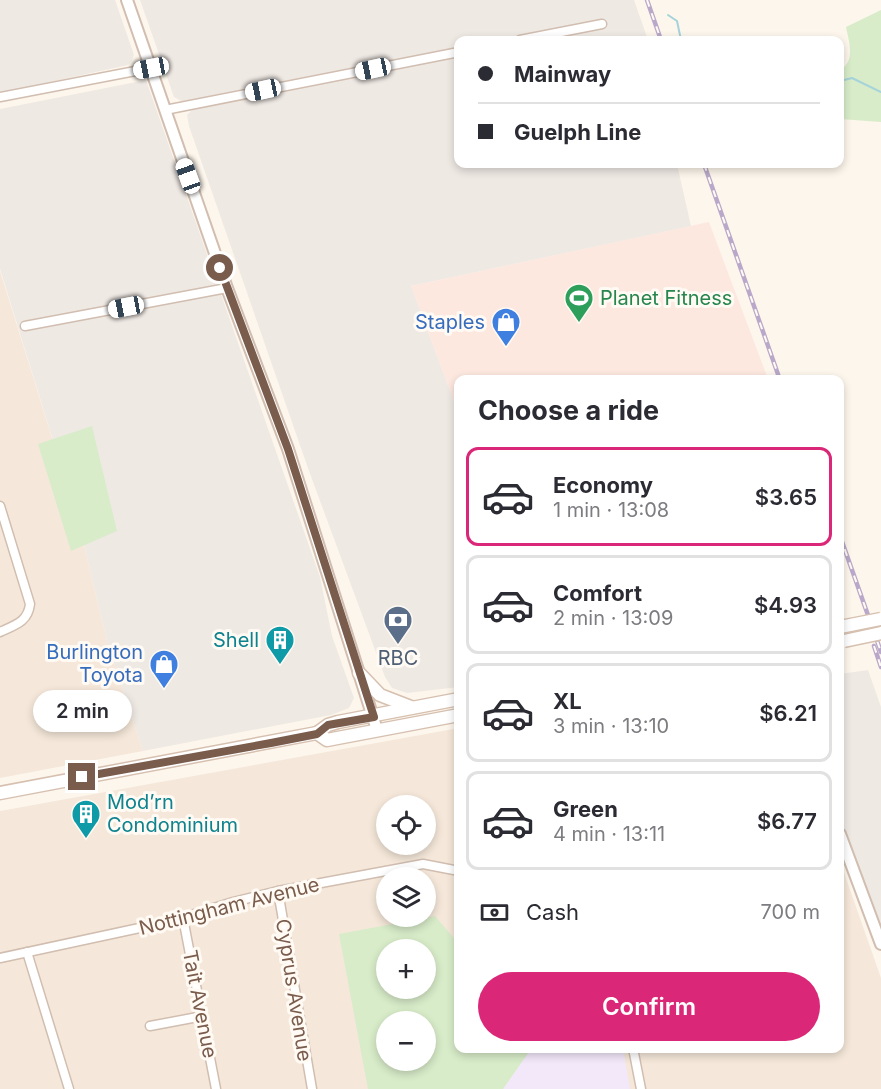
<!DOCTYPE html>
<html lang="en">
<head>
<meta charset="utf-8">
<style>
  :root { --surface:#fff; --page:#f7f7f7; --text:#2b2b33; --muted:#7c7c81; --line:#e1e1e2; --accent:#db2777 }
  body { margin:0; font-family:Inter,sans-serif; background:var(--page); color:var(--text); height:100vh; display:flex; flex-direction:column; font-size:22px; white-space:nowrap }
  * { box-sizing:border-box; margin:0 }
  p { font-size:20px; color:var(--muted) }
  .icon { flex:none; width:33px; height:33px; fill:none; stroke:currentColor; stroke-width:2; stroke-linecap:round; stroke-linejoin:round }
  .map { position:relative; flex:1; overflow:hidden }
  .sheet { position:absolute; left:454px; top:375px; width:390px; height:678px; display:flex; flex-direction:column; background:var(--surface); border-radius:12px; box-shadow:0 3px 9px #0003 }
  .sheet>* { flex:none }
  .guide { position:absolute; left:454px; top:36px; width:390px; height:132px; border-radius:12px; box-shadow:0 3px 9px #0003; display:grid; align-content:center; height:132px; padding:0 24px; background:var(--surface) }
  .buttons { position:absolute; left:376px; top:795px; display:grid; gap:12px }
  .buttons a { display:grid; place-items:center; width:60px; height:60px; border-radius:50%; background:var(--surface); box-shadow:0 3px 9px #0003; font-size:30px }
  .end { position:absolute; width:27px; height:27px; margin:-14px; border:8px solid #7a5c4d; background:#fff; box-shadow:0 0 0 3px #fff }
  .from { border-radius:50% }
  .bubble { position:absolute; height:42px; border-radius:21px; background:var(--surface); box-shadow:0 3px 9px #0003; font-size:20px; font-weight:600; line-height:42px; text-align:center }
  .car { position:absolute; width:18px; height:36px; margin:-18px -9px; border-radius:8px; box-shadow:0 0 4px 2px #0007; background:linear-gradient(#fff 24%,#345 0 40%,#fff 0 76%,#345 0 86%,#fff 0) }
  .guide b { display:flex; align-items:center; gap:21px; height:57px; font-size:22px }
  .guide b+b { border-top:2px solid var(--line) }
  .guide i { width:15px; height:15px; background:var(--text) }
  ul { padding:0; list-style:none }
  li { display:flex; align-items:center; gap:18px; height:99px; margin:0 12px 9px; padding:0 12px; border:3px solid var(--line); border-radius:12px }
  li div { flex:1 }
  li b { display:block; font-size:22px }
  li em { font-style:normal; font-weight:600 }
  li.on { border-color:var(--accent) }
  li>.icon { width:54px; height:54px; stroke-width:1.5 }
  h2 { padding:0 24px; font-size:27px; line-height:72px }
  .pay { display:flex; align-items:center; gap:15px; height:66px; padding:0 24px; font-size:22px }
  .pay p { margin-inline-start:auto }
  .action { display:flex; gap:12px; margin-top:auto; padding:12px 24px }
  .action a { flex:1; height:69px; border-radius:36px; background:var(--accent); color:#fff; font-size:24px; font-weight:600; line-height:69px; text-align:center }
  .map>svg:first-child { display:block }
</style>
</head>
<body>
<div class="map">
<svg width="881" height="1089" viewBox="0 0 881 1089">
  <rect width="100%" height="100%" fill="#fdf6ec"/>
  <!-- residential -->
  <g fill="#f5e8da" fill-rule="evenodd">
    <polygon points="0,271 79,524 107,641 143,751 0,778"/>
    <path d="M459,728V1048H840V861L881,978V1089H0V811ZM387,806H426V844H387ZM387,878H426V916H387ZM387,950H426V988H387ZM387,1022H426V1060H387Z"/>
  </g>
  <!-- commercial -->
  <polygon fill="#fde8e0" points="709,222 768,379 459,380 459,415 411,286"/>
  <!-- industrial -->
  <g fill="#efe9e4">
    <polygon points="0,0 115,0 134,55 131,62 128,65 0,93"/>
    <polygon points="140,0 634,0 648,40 459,40 459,164 677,164 691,226 411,286 459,415 459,687 407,693 392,688 385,677 309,471 189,126 187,115 194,108 174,97"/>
    <polygon points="146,80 320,577 332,636 354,698 349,708 331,715 143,751 107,641 79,524 0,269 0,109"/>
    <polygon points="868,670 881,707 881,929 847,833 840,822 840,674"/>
  </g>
  <!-- education -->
  <polygon fill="#f3e8fa" points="531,1048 623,1049 630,1089 503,1089"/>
  <!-- green -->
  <g fill="#d8ecc9" fill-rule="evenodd">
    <path d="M881,10V122L840,119V70C856,61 849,42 846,27Z"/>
    <polygon points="92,426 117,531 71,551 38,444"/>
    <path d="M435,916L459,944V1048L531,1049L503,1089H368L339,934ZM387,950H426V988H387ZM387,1022H426V1060H387Z"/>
  </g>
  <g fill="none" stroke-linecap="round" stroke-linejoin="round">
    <!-- stream -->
    <g stroke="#a5d3da" stroke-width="2">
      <polyline points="668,15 677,21 681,40"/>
      <polyline points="840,81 852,78 881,92"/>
    </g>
    <!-- minor casing -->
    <g stroke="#d1beb0" stroke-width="11">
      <g id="minor">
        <polyline points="520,40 602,24"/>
        <polyline points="0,97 151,68"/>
        <polyline points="165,110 459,52"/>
        <polyline points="25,326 227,288"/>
        <path d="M0,506L30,604C28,622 15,625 0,632"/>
        <polyline points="278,891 312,1089"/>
        <polyline points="183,918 216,1089"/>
        <polyline points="27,952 69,1089"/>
        <polyline points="0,958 172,921 233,902 278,891 423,864 459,871"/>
        <polyline points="150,1026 203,1016"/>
        <polyline points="633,1048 641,1089"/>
      </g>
    </g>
    <!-- tertiary casing -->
    <g stroke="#d1beb0" stroke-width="14">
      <g id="tertiary">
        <polyline points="127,0 227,288 288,449 377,730"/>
        <polyline points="840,834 881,944"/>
      </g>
    </g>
    <!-- secondary casing -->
    <g stroke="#d6c0b0" stroke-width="15">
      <g id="secondary">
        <polyline points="359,673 380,695 411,707"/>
        <polyline points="317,733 327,740 459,715"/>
        <polyline points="0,793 317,733 328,725 338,722 459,699"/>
      </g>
    </g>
    <!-- minor -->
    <use href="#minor" stroke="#fff" stroke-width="8"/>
    <!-- tertiary -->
    <use href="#tertiary" stroke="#fff" stroke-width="10"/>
    <!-- secondary -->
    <use href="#secondary" stroke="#fff" stroke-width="12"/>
    <!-- rail casing -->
    <g stroke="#b9a8c9" stroke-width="4.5">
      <g id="rail">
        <polyline points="647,0 661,40"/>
        <polyline points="704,164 780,380"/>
        <polyline points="840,536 881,652"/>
        <polyline points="874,646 881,667"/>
      </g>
    </g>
    <!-- rail -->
    <use href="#rail" stroke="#fffaf3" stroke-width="2" stroke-dasharray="7" stroke-linecap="butt"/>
    <!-- secondary-bridge casing -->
    <g stroke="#d6c0b0" stroke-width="15" stroke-linecap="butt">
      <g id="secondary-bridge">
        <polyline points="840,627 881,619"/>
        <polyline points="844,641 881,633"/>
      </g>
    </g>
    <!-- secondary-bridge -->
    <use href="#secondary-bridge" stroke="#fff" stroke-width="12"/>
  </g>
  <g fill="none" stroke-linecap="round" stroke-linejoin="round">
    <!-- route -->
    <polyline stroke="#7a5c4d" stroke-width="8" points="82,777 271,743 317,734 328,725 374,717 288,449 220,268"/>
  </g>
  <!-- icons -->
  <defs>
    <g id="stadium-pin" transform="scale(1.5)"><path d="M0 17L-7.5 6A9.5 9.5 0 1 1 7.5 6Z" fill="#2e9e5b" stroke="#fffaf3"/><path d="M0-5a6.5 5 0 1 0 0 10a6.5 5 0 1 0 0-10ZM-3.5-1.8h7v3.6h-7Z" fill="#fff"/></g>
    <g id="shop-pin" transform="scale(1.5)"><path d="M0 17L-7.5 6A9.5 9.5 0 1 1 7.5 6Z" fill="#3f7fe0" stroke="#fffaf3"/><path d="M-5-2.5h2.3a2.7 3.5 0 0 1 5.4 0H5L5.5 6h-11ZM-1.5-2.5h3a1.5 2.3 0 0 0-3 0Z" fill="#fff"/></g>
    <g id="bank-pin" transform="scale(1.5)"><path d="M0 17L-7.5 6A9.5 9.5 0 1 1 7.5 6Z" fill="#5c6f8a" stroke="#fffaf3"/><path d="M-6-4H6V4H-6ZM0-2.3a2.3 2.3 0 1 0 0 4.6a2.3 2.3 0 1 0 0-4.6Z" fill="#fff"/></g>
    <g id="building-pin" transform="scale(1.5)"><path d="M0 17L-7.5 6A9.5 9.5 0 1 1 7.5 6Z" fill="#0f9aa8" stroke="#fffaf3"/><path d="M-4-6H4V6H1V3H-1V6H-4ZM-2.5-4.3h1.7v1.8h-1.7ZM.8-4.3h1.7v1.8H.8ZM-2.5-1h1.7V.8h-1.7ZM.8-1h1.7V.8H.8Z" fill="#fff"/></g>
  </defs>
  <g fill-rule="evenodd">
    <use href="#stadium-pin" x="579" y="298"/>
    <use href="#shop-pin" x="506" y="322"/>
    <use href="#bank-pin" x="398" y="620"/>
    <use href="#building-pin" x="280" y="640"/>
    <use href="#shop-pin" x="164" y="664"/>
    <use href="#building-pin" x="86" y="814"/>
  </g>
  <g text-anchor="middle" stroke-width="6" stroke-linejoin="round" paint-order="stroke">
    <!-- leisure labels -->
    <g font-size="20" fill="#27864d" stroke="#fffaf3" text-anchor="start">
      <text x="600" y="305">Planet Fitness</text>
    </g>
    <!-- shop labels -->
    <g font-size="20" fill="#366cbe" stroke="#fffaf3" text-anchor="end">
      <text x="485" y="329">Staples</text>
      <text x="143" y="659">Burlington<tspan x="143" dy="23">Toyota</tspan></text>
    </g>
    <!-- culture labels -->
    <g font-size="20" fill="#0d838f" stroke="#fffaf3" text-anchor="end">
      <text x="259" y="647">Shell</text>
      <text x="107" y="809" text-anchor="start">Mod’rn<tspan x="107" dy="23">Condominium</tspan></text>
    </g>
    <!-- service labels -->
    <g font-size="20" fill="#4e5e75" stroke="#fffaf3">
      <text x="398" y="665">RBC</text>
    </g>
    <!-- street labels -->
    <g font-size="20" fill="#7a5c4d" stroke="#fffaf3">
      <text transform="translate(229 906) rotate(-14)" y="7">Nottingham Avenue</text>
      <text transform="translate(294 990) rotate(81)" y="7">Cyprus Avenue</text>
      <text transform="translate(200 1004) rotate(79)" y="7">Tait Avenue</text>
    </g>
  </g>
</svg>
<div class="buttons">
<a><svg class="icon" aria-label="locate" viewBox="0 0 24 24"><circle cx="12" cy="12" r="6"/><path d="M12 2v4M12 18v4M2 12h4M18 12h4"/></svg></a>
<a><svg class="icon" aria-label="layers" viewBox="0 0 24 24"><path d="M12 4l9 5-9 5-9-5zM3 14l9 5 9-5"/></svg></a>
<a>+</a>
<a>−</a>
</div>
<i class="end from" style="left:220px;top:268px"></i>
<i class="end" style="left:82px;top:777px"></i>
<div class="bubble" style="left:33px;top:690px;width:99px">2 min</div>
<i class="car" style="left:151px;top:68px;rotate:259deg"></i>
<i class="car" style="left:373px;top:69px;rotate:258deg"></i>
<i class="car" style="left:263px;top:90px;rotate:258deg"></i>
<i class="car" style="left:188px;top:176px;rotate:340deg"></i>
<i class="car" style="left:126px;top:307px;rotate:259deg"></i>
<div class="guide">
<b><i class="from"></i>Mainway</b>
<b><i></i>Guelph Line</b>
</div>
<section class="sheet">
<h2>Choose a ride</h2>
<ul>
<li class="on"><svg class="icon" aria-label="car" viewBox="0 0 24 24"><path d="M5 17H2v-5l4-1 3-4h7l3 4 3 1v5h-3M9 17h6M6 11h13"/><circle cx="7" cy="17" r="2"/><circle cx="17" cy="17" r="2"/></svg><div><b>Economy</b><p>1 min · 13:08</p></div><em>$3.65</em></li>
<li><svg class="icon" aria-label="car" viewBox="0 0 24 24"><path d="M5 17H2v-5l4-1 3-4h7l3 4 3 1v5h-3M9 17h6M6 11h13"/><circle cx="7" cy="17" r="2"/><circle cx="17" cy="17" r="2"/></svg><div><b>Comfort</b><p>2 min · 13:09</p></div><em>$4.93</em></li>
<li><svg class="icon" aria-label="car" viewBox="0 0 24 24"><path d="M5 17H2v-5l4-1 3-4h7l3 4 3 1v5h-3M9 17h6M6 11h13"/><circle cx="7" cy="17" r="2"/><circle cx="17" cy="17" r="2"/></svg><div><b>XL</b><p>3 min · 13:10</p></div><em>$6.21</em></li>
<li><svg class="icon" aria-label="car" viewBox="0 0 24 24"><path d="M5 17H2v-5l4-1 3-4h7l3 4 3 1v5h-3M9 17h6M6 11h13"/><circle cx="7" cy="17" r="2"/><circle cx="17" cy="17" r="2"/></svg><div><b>Green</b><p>4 min · 13:11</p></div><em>$6.77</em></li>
</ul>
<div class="pay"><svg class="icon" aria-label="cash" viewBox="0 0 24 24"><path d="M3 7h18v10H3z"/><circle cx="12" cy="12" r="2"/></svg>Cash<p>700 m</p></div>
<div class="action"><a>Confirm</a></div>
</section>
</div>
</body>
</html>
